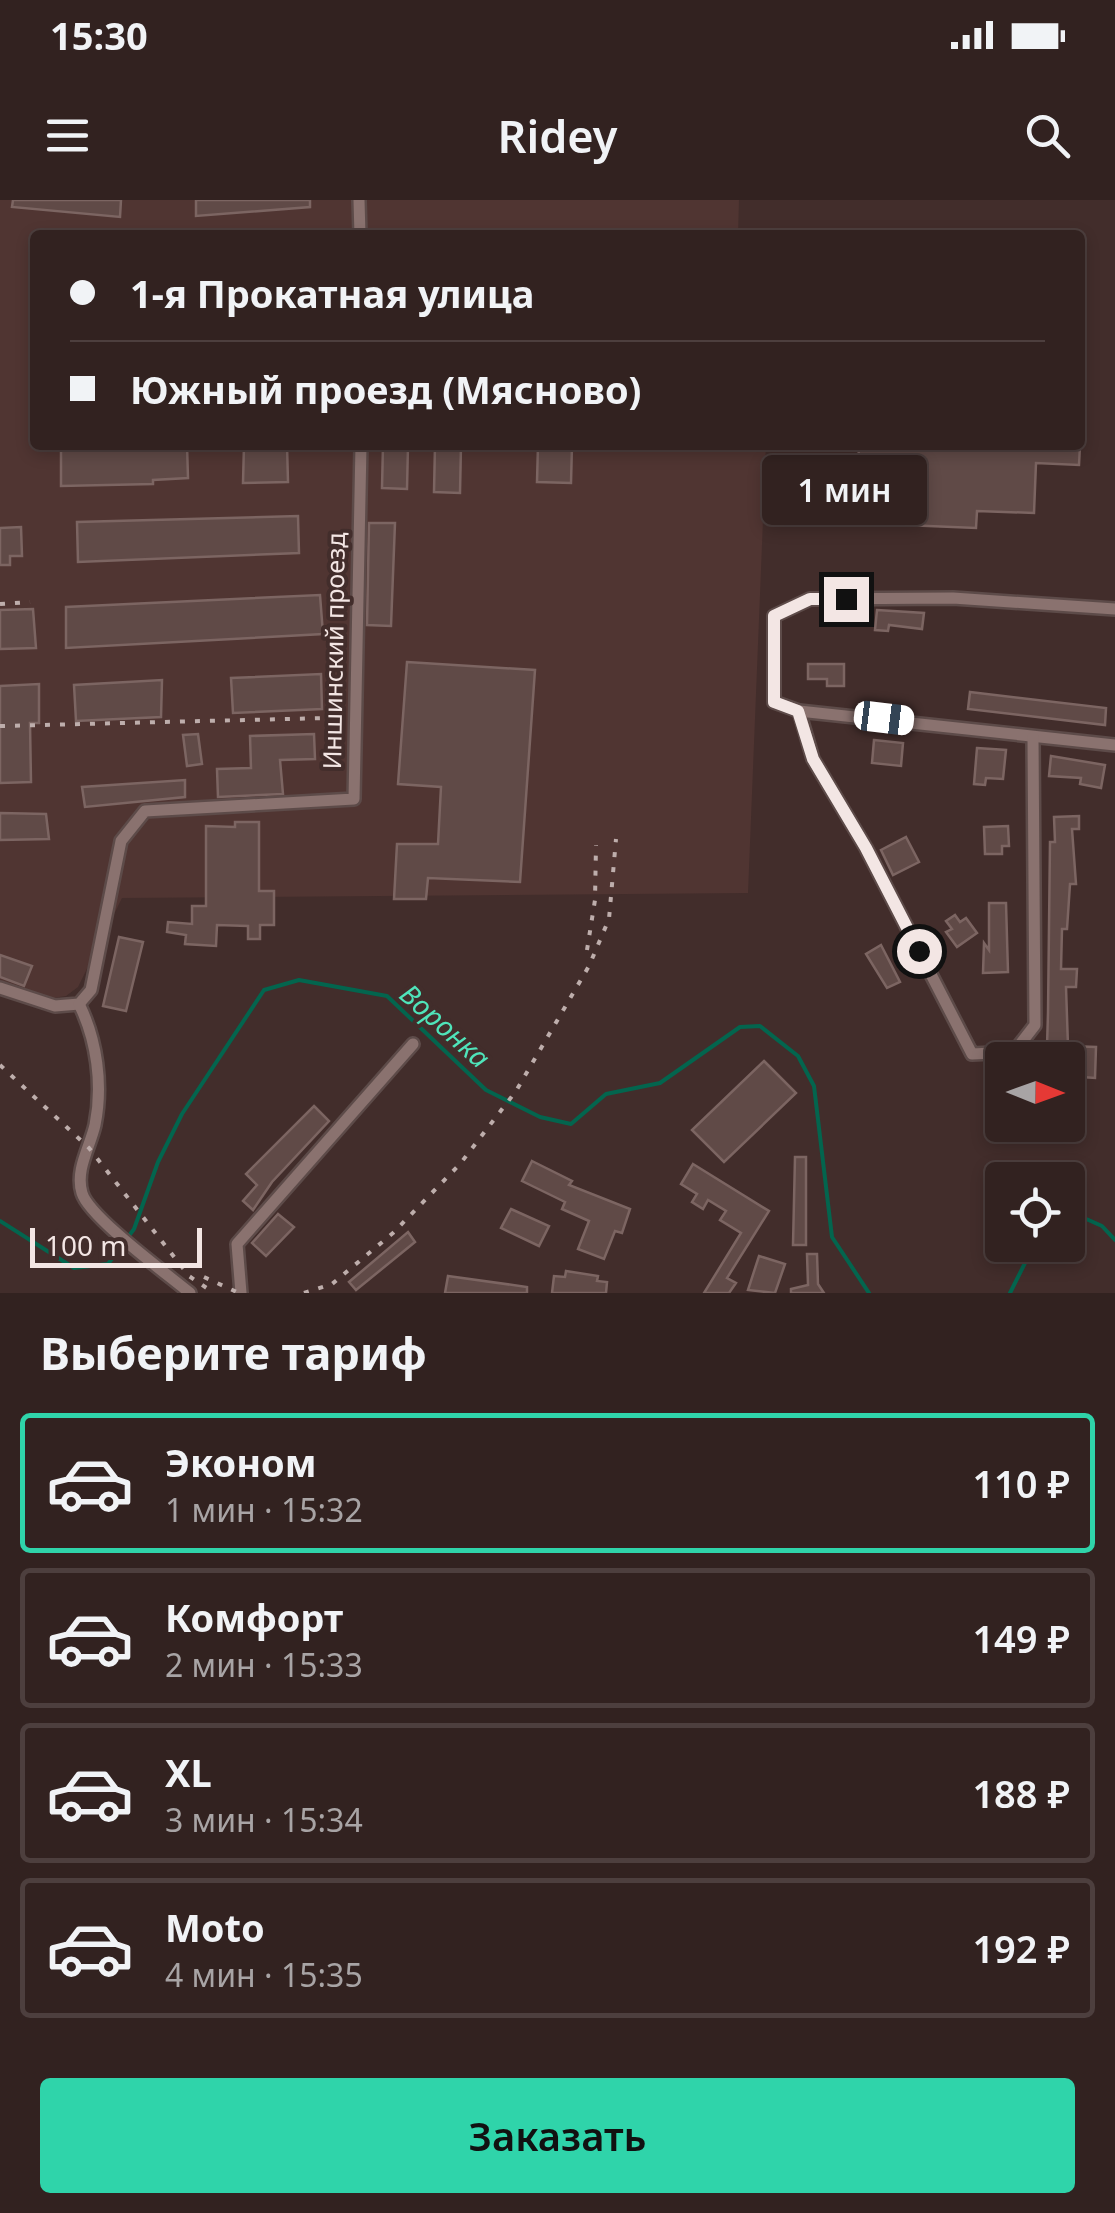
<!DOCTYPE html>
<html lang="ru">
<head>
<meta charset="utf-8">
<style>
  :root { --surface:#322220; --page:#3a2a29; --text:#f1f3f6; --muted:#a8a4a5; --line:#4d3f3e; --accent:#2fd4aa }
  body { margin:0; font-family:"Noto Sans",sans-serif; background:var(--page); color:var(--text); height:100vh; display:flex; flex-direction:column; font-size:38px; white-space:nowrap }
  * { box-sizing:border-box; margin:0 }
  p { font-size:32px; color:var(--muted) }
  .icon { flex:none; width:55px; height:55px; fill:none; stroke:currentColor; stroke-width:2; stroke-linecap:round; stroke-linejoin:round }
  .map { position:relative; height:1093px; overflow:hidden }
  .side { display:flex; flex-direction:column; background:var(--surface); flex:1 }
  .side>* { flex:none }
  .hud { position:absolute; left:30px; top:30px; width:1055px; height:220px; border-radius:10px; box-shadow:0 5px 15px #0003,0 0 0 2px var(--line); display:grid; align-content:center; height:220px; padding:0 40px; background:var(--surface) }
  .needle { width:65px; rotate:91deg }
  .buttons { position:absolute; left:985px; top:842px; display:grid; gap:20px }
  .buttons a { display:grid; place-items:center; width:100px; height:100px; border-radius:10px; background:var(--surface); box-shadow:0 5px 15px #0003,0 0 0 2px var(--line); font-size:50px }
  .scale { position:absolute; left:30px; bottom:25px; width:172px; box-sizing:border-box; padding-left:10px; border:5px solid #f3e6e4; border-top:0; font-size:28px; line-height:35px; white-space:nowrap; color:#f3e6e4; -webkit-text-stroke:8px #422d2b; paint-order:stroke }
  .end { position:absolute; width:45px; height:45px; margin:-22px; border:12px solid #f3e6e4; background:#111; box-shadow:0 0 0 5px #111 }
  .from { border-radius:50% }
  .bubble { position:absolute; height:70px; border-radius:10px; background:var(--surface); box-shadow:0 5px 15px #0003,0 0 0 2px var(--line); font-size:32px; font-weight:600; line-height:70px; text-align:center }
  .car { position:absolute; width:30px; height:60px; margin:-30px -15px; border-radius:12px; box-shadow:0 0 8px 2px #0007; background:linear-gradient(#fff 24%,#345 0 40%,#fff 0 76%,#345 0 86%,#fff 0) }
  .hud b { display:flex; align-items:center; gap:35px; height:95px; font-size:38px }
  .hud b+b { border-top:2px solid var(--line) }
  .hud i { width:25px; height:25px; background:var(--text) }
  ul { padding:0; list-style:none }
  li { display:flex; align-items:center; gap:30px; height:140px; margin:0 20px 15px; padding:0 20px; border:5px solid var(--line); border-radius:10px }
  li div { flex:1 }
  li b { display:block; font-size:38px }
  li em { font-style:normal; font-weight:600 }
  li.current { border-color:var(--accent) }
  li>.icon { width:90px; height:90px; stroke-width:1.5 }
  h2 { padding:0 40px; font-size:45px; line-height:120px }
  .button { display:flex; gap:20px; margin-top:auto; padding:20px 40px }
  .button a { flex:1; height:115px; border-radius:10px; background:var(--accent); color:#111; font-size:40px; font-weight:600; line-height:115px; text-align:center }
  .status { display:flex; justify-content:space-between; align-items:center; height:70px; padding:0 50px; background:var(--surface); direction:ltr }
  .status svg { height:28px; fill:currentColor }
  header { display:flex; justify-content:space-between; align-items:center; height:130px; padding:0 40px; background:var(--surface); font-size:45px; font-weight:600 }
  .map>svg:first-child { display:block }
</style>
</head>
<body>
<div class="status"><b>15:30</b><svg viewBox="0 0 49 12"><path d="M0 12V9h3v3zM5 12V6h3v6zM10 12V3h3v9zM15 12V0h3v12zM26 1h20v11H26zM47 4h2v5h-2z"/></svg></div>
<header><svg class="icon" aria-label="menu" viewBox="0 0 24 24"><path d="M4 6h16M4 12h16M4 18h16"/></svg>Ridey<svg class="icon" aria-label="search" viewBox="0 0 24 24"><circle cx="10" cy="10" r="6"/><path d="M15 15l6 6"/></svg></header>
<div class="map">
<svg width="1115" height="1093" viewBox="0 0 1115 1093">
  <rect width="100%" height="100%" fill="#422d2b"/>
  <!-- built -->
  <polygon fill="#503532" points="0,0 739,0 738,35 35,35 35,245 766,245 748,693 122,698 78,787 66,796 47,799 0,782"/>
  <g fill="none" stroke-linecap="round" stroke-linejoin="round">
    <!-- stream -->
    <g stroke="#03654e" stroke-width="4">
      <polyline points="1068,1017 1075,1014 1102,1026 1115,1040"/>
      <polyline points="0,1021 74,1068 108,1064 134,1029 158,962 182,914 264,790 299,780 387,796 486,890 540,917 571,924 606,894 660,883 740,827 760,826 798,856 814,886 832,1037 869,1093"/>
      <polyline points="1010,1093 1034,1045"/>
    </g>
  </g>
  <!-- building -->
  <g fill="#604a47" stroke="#7c6562" stroke-width="2.5">
    <polygon points="13,0 121,0 120,17 12,7"/>
    <polygon points="196,0 310,0 310,7 196,16"/>
    <polygon points="187,245 188,278 153,280 153,284 61,286 61,249"/>
    <polygon points="244,245 287,245 288,282 243,283"/>
    <polygon points="383,245 408,245 407,289 382,288"/>
    <polygon points="435,245 461,245 460,293 434,292"/>
    <polygon points="538,245 572,245 571,283 537,282"/>
    <polygon points="859,245 1080,245 1079,265 1036,263 1034,313 977,311 976,328 856,323"/>
    <polygon points="298,316 299,353 78,362 77,322"/>
    <polygon points="369,323 395,323 391,426 367,425"/>
    <polygon points="21,327 22,356 10,356 10,365 0,365 0,328"/>
    <polygon points="320,395 323,434 66,448 66,407"/>
    <polygon points="33,409 36,448 0,449 0,410"/>
    <polygon points="877,410 924,413 922,429 889,425 888,431 875,430"/>
    <polygon points="407,462 535,470 520,682 428,678 426,699 394,699 397,644 438,644 441,587 398,584"/>
    <polygon points="808,464 844,464 844,486 827,486 827,479 808,479"/>
    <polygon points="321,474 322,509 233,513 231,478"/>
    <polygon points="162,480 161,517 76,521 74,485"/>
    <polygon points="39,484 39,523 30,523 31,582 0,583 0,486"/>
    <polygon points="970,492 1106,508 1105,525 968,509"/>
    <polygon points="198,534 202,564 187,566 183,535"/>
    <polygon points="314,534 315,559 280,560 283,594 218,597 217,569 251,568 250,536"/>
    <polygon points="874,540 903,543 901,566 872,563"/>
    <polygon points="977,548 1006,550 1003,579 986,578 985,585 974,584"/>
    <polygon points="1051,556 1105,565 1101,588 1080,584 1081,578 1049,576"/>
    <polygon points="185,580 185,597 85,607 82,587"/>
    <polygon points="0,613 46,614 49,639 0,640"/>
    <polygon points="1079,616 1079,629 1072,629 1076,684 1070,684 1067,729 1062,729 1061,769 1077,769 1076,787 1066,787 1068,846 1096,847 1095,878 1082,877 1082,860 1042,860 1042,846 1047,846 1048,813 1050,642 1055,642 1054,617"/>
    <polygon points="235,622 259,622 259,691 274,691 274,725 260,725 260,739 248,739 248,726 217,725 216,746 185,744 186,735 167,732 168,722 192,724 192,706 206,706 206,626 235,627"/>
    <polygon points="1008,626 1009,646 1002,646 1002,654 985,654 984,627"/>
    <polygon points="906,637 919,662 893,675 881,650"/>
    <polygon points="989,703 1006,703 1008,772 983,773 984,743 989,750"/>
    <polygon points="955,715 960,722 966,718 977,733 957,747 946,732 952,729 946,721"/>
    <polygon points="119,737 143,742 126,811 103,806"/>
    <polygon points="881,745 900,782 887,788 866,754"/>
    <polygon points="0,755 32,766 24,786 0,777"/>
    <polygon points="764,861 796,893 724,962 692,930"/>
    <polygon points="314,906 329,921 272,982 253,1010 243,1001 257,985 246,974"/>
    <polygon points="795,957 806,957 806,1045 793,1045"/>
    <polygon points="532,961 572,981 569,985 630,1009 622,1033 615,1031 604,1059 578,1049 589,1021 562,1009 565,1002 522,981"/>
    <polygon points="693,964 769,1011 727,1078 736,1083 729,1093 704,1093 741,1033 720,1020 726,1011 708,1000 703,1009 692,1002 697,994 681,984"/>
    <polygon points="511,1009 549,1026 539,1046 501,1028"/>
    <polygon points="278,1014 294,1027 266,1056 252,1043"/>
    <polygon points="408,1032 415,1042 356,1090 349,1082"/>
    <polygon points="807,1054 817,1054 818,1084 824,1093 791,1093 791,1089 808,1085"/>
    <polygon points="759,1056 785,1064 775,1093 748,1090"/>
    <polygon points="566,1071 598,1076 597,1081 607,1082 606,1093 552,1093 554,1076 565,1077"/>
    <polygon points="448,1076 527,1087 527,1093 445,1093"/>
  </g>
  <g fill="none" stroke-linecap="round" stroke-linejoin="round">
    <!-- minor casing -->
    <g stroke="#5d4b49" stroke-width="16">
      <g id="minor">
        <polyline points="359,0 360,35"/>
        <polyline points="1115,409 953,398 810,399 774,416 774,502 799,511 1115,545"/>
        <polyline points="799,511 813,559 866,648 972,854 1014,852 1035,825 1033,537"/>
        <polyline points="0,788 55,806 79,804 91,790 121,641 145,611 354,599 361,245"/>
        <path d="M79,804C97,840 103,885 95,925C90,947 75,970 82,993C89,1017 167,1074 190,1093"/>
        <polyline points="241,1093 237,1044 413,844"/>
      </g>
    </g>
    <!-- minor -->
    <use href="#minor" stroke="#8a726f" stroke-width="11"/>
    <!-- rail -->
    <g stroke="#beaeac" stroke-width="4" stroke-dasharray="5 10" stroke-linecap="butt">
      <polyline points="0,404 30,402"/>
      <polyline points="0,526 327,518"/>
      <polyline points="587,750 595,700 596,645"/>
      <polyline points="0,865 89,948 189,1076 214,1093"/>
      <polyline points="204,1077 239,1093"/>
      <polyline points="304,1093 332,1084 393,1033 460,964 516,891 589,766 609,719 616,639"/>
    </g>
  </g>
  <g fill="none" stroke-linecap="round" stroke-linejoin="round">
    <!-- route -->
    <polyline stroke="#f3e6e4" stroke-width="12" points="846,399 810,399 774,416 774,502 798,511 813,559 866,648 919,751"/>
  </g>
  <g text-anchor="middle" stroke-width="8" stroke-linejoin="round" paint-order="stroke">
    <!-- street labels -->
    <g font-size="25" fill="#f3e6e4" stroke="#422d2b">
      <text transform="translate(334 451) rotate(-89)" y="9">Иншинский проезд</text>
    </g>
    <!-- water labels -->
    <g font-size="28" font-style="italic" fill="#4fe4ba" stroke="#422d2b">
      <text transform="translate(445 826) rotate(42)" y="10">Воронка</text>
    </g>
  </g>
</svg>
<div class="buttons">
<a><svg class="needle" viewBox="-14 -14 28 28"><path d="M0-13l5 13h-10z" fill="#e53935"/><path d="M0 13l5-13h-10z" fill="#a8a4a5"/></svg></a>
<a><svg class="icon" aria-label="locate" viewBox="0 0 24 24"><circle cx="12" cy="12" r="6"/><path d="M12 2v4M12 18v4M2 12h4M18 12h4"/></svg></a>
</div>
<div class="scale">100 m</div>
<i class="end from" style="left:919px;top:751px"></i>
<i class="end" style="left:846px;top:399px"></i>
<div class="bubble" style="left:762px;top:255px;width:165px">1 мин</div>
<i class="car" style="left:884px;top:518px;rotate:97deg"></i>
<div class="hud">
<b><i class="from"></i>1-я Прокатная улица</b>
<b><i></i>Южный проезд (Мясново)</b>
</div>
</div>
<section class="side">
<h2>Выберите тариф</h2>
<ul>
<li class="current"><svg class="icon" aria-label="car" viewBox="0 0 24 24"><path d="M5 17H2v-5l4-1 3-4h7l3 4 3 1v5h-3M9 17h6M6 11h13"/><circle cx="7" cy="17" r="2"/><circle cx="17" cy="17" r="2"/></svg><div><b>Эконом</b><p>1 мин · 15:32</p></div><em>110 ₽</em></li>
<li><svg class="icon" aria-label="car" viewBox="0 0 24 24"><path d="M5 17H2v-5l4-1 3-4h7l3 4 3 1v5h-3M9 17h6M6 11h13"/><circle cx="7" cy="17" r="2"/><circle cx="17" cy="17" r="2"/></svg><div><b>Комфорт</b><p>2 мин · 15:33</p></div><em>149 ₽</em></li>
<li><svg class="icon" aria-label="car" viewBox="0 0 24 24"><path d="M5 17H2v-5l4-1 3-4h7l3 4 3 1v5h-3M9 17h6M6 11h13"/><circle cx="7" cy="17" r="2"/><circle cx="17" cy="17" r="2"/></svg><div><b>XL</b><p>3 мин · 15:34</p></div><em>188 ₽</em></li>
<li><svg class="icon" aria-label="car" viewBox="0 0 24 24"><path d="M5 17H2v-5l4-1 3-4h7l3 4 3 1v5h-3M9 17h6M6 11h13"/><circle cx="7" cy="17" r="2"/><circle cx="17" cy="17" r="2"/></svg><div><b>Moto</b><p>4 мин · 15:35</p></div><em>192 ₽</em></li>
</ul>
<div class="button"><a>Заказать</a></div>
</section>
</body>
</html>
